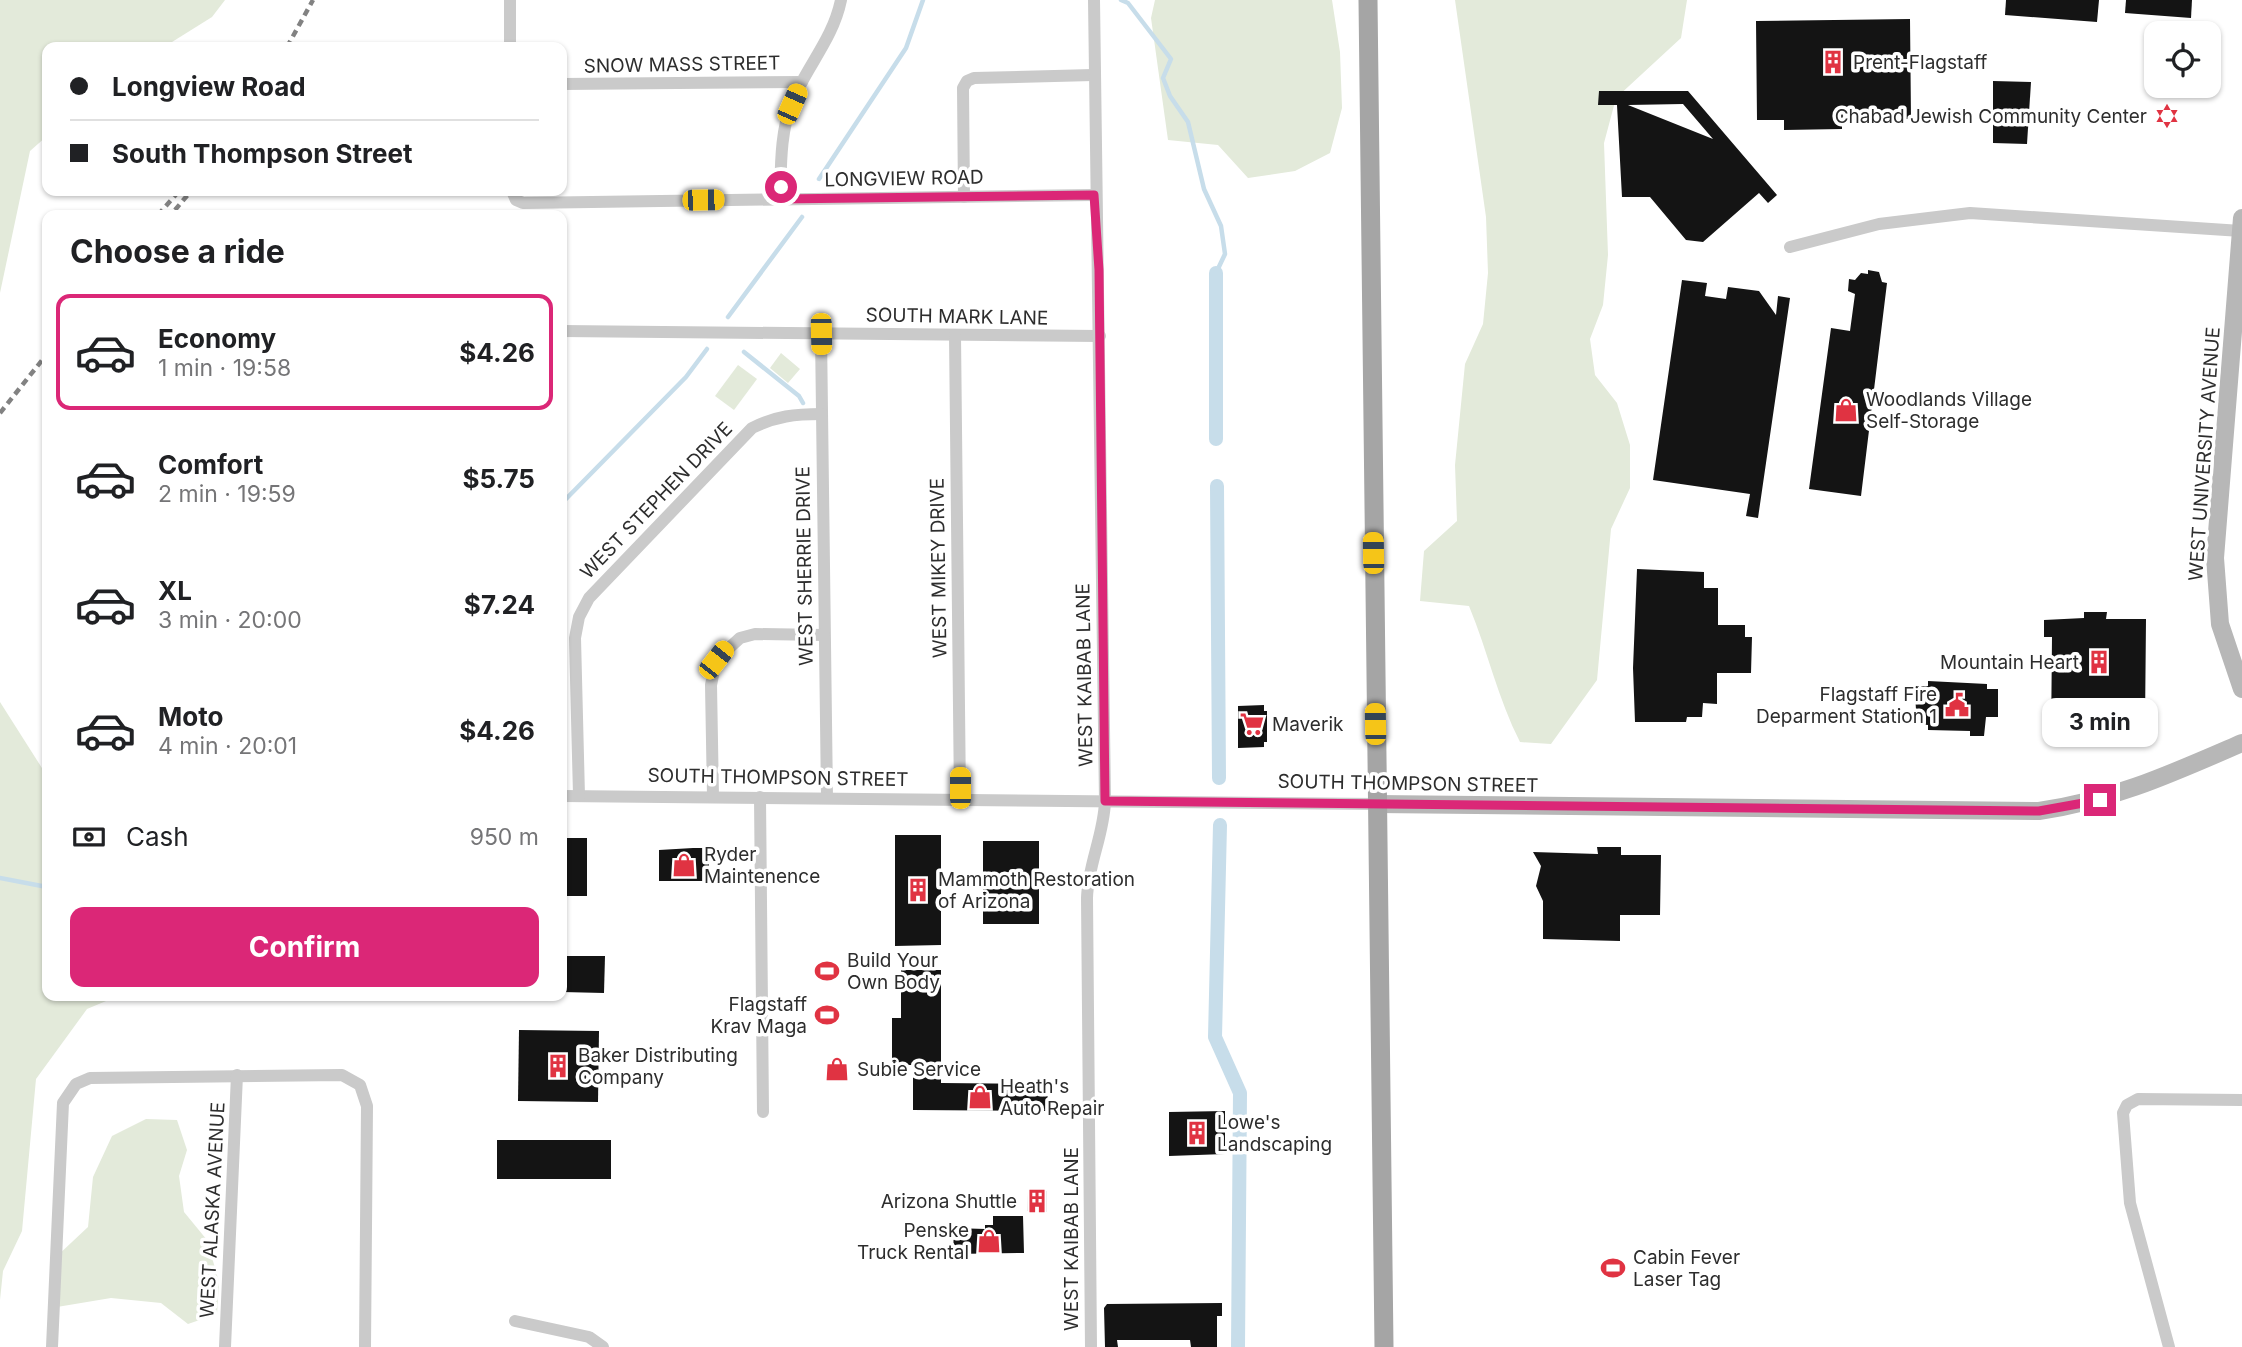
<!DOCTYPE html>
<html lang="en">
<head>
<meta charset="utf-8">
<style>
  :root { --surface:#fff; --page:#f2f2f2; --text:#202124; --muted:#757577; --line:#e0e0e0; --accent:#db2777 }
  body { margin:0; font-family:Inter,sans-serif; background:var(--page); color:var(--text); height:100vh; display:flex; flex-direction:column; font-size:26px; white-space:nowrap }
  * { box-sizing:border-box; margin:0 }
  p { font-size:23px; color:var(--muted) }
  .icon { flex:none; width:38px; height:38px; fill:none; stroke:currentColor; stroke-width:2; stroke-linecap:round; stroke-linejoin:round }
  .map { position:relative; flex:1; overflow:hidden }
  .side { position:absolute; left:42px; top:210px; width:525px; height:791px; display:flex; flex-direction:column; background:var(--surface); border-radius:14px; box-shadow:0 2px 5px #0004 }
  .side>* { flex:none }
  .top-card { position:absolute; left:42px; top:42px; width:525px; height:154px; border-radius:14px; box-shadow:0 2px 5px #0004; display:grid; align-content:center; height:154px; padding:0 28px; background:var(--surface) }
  .controls { position:absolute; left:2144px; top:21px; display:grid; gap:14px }
  .controls a { display:grid; place-items:center; width:77px; height:77px; border-radius:14px; background:var(--surface); box-shadow:0 2px 5px #0004; font-size:35px }
  .end { position:absolute; width:32px; height:32px; margin:-16px; border:9px solid #db2777; background:#fff; box-shadow:0 0 0 4px #fff }
  .from { border-radius:50% }
  .bubble { position:absolute; height:49px; border-radius:14px; background:var(--surface); box-shadow:0 2px 5px #0004; font-size:23px; font-weight:700; line-height:49px; text-align:center }
  .car { position:absolute; width:21px; height:42px; margin:-21px -10px; border-radius:9px; box-shadow:0 0 5px 2px #0007; background:linear-gradient(#f5c518 24%,#345 0 40%,#f5c518 0 76%,#345 0 86%,#f5c518 0) }
  .top-card b { display:flex; align-items:center; gap:24px; height:66px; font-size:26px }
  .top-card b+b { border-top:2px solid var(--line) }
  .top-card i { width:18px; height:18px; background:var(--text) }
  ul { padding:0; list-style:none }
  li { display:flex; align-items:center; gap:21px; height:116px; margin:0 14px 10px; padding:0 14px; border:4px solid transparent; border-radius:14px }
  li div { flex:1 }
  li b { display:block; font-size:26px }
  li em { font-style:normal; font-weight:700 }
  li.selected { border-color:var(--accent) }
  li>.icon { width:63px; height:63px; stroke-width:1.5 }
  h2 { padding:0 28px; font-size:32px; line-height:84px }
  .pay { display:flex; align-items:center; gap:18px; height:77px; padding:0 28px; font-size:26px }
  .pay p { margin-inline-start:auto }
  .primary-button { display:flex; gap:14px; margin-top:auto; padding:14px 28px }
  .primary-button a { flex:1; height:80px; border-radius:14px; background:var(--accent); color:#fff; font-size:28px; font-weight:700; line-height:80px; text-align:center }
  .map>svg:first-child { display:block }
</style>
</head>
<body>
<div class="map">
<svg width="2242" height="1347" viewBox="0 0 2242 1347">
  <rect width="100%" height="100%" fill="#fff"/>
  <!-- green -->
  <g fill="#e3eada">
    <polygon points="0,0 225,0 212,17 164,47 47,47 47,136 30,151 0,293"/>
    <polygon points="1155,0 1332,0 1340,52 1342,108 1330,153 1295,171 1248,178 1218,145 1168,140 1151,18"/>
    <path d="M1455,0H1687L1681,38L1616,98L1604,143L1608,255L1603,305L1590,339L1595,375L1617,403L1630,445V488L1611,529L1597,680L1551,744L1520,742C1498,699 1488,652 1469,606L1420,601L1424,551L1457,521L1455,465L1465,364L1483,324L1488,273L1486,217Z"/>
    <polygon points="781,353 800,369 788,383 770,368"/>
    <polygon points="738,365 757,379 734,410 715,396"/>
    <polygon points="0,702 47,776 47,996 118,996 87,1009 36,1079 22,1231 3,1271 0,1300"/>
    <polygon points="146,1119 177,1120 187,1150 179,1176 184,1212 207,1240 219,1282 217,1314 188,1324 161,1303 111,1298 51,1308 56,1257 88,1227 93,1177 112,1136"/>
  </g>
  <g fill="none" stroke-linecap="round" stroke-linejoin="round">
    <!-- stream -->
    <g stroke="#c7ddea" stroke-width="4.5">
      <polyline points="1121,0 1128,3 1171,59 1163,78 1170,96 1188,122 1204,189 1221,226 1225,254 1216,273"/>
      <polyline points="819,179 906,48 923,0"/>
      <polyline points="728,317 802,217"/>
      <polyline points="744,352 799,396 803,403"/>
      <polyline points="562,503 686,377 707,349"/>
      <polyline points="0,878 47,887"/>
    </g>
    <!-- canal -->
    <g stroke="#c7ddea" stroke-width="14">
      <polyline points="1216,273 1216,439"/>
      <polyline points="1217,486 1219,778"/>
      <polyline points="1220,825 1215,1037 1240,1093 1238,1347"/>
    </g>
  </g>
  <!-- building -->
  <g fill="#141414" fill-rule="evenodd">
    <polygon points="2006,0 2099,0 2097,22 2005,15"/>
    <polygon points="2126,0 2192,0 2191,18 2125,13"/>
    <polygon points="1910,19 1911,119 1842,119 1842,129 1784,130 1784,120 1757,120 1756,21"/>
    <polygon points="1993,81 2031,82 2027,144 1993,143"/>
    <path d="M1599,91H1688L1777,195L1768,203L1759,193L1703,242L1686,240L1650,197H1622L1617,105H1598ZM1683,104L1713,139L1628,105Z"/>
    <polygon points="1868,270 1879,272 1882,282 1887,283 1861,496 1809,489 1831,328 1850,331 1855,294 1848,291 1849,279 1855,280 1861,273 1868,274"/>
    <polygon points="1682,280 1707,283 1705,296 1726,299 1728,287 1759,291 1776,315 1778,296 1790,298 1758,518 1746,516 1750,494 1653,480"/>
    <polygon points="1637,569 1704,572 1704,588 1718,588 1718,625 1745,625 1745,637 1752,637 1751,673 1717,673 1717,704 1703,703 1702,717 1687,717 1686,722 1635,722 1633,668"/>
    <polygon points="2084,612 2107,612 2106,619 2146,619 2145,723 2114,723 2114,729 2091,729 2091,723 2063,723 2063,742 2051,741 2052,637 2044,637 2044,620 2084,618"/>
    <polygon points="1928,681 1987,684 1987,689 1998,689 1998,717 1986,717 1984,736 1970,736 1970,731 1928,730 1928,725 1917,724 1915,695 1918,686 1928,686"/>
    <polygon points="1264,705 1264,711 1267,711 1267,742 1264,742 1264,747 1238,748 1238,706"/>
    <polygon points="895,835 941,835 941,945 895,946"/>
    <rect x="562" y="838" width="25" height="58"/>
    <rect x="983" y="841" width="56" height="83"/>
    <polygon points="1597,847 1621,847 1621,855 1661,855 1660,915 1620,915 1620,941 1543,939 1543,901 1536,886 1541,866 1533,852 1598,854"/>
    <polygon points="693,848 709,848 709,881 659,881 659,850"/>
    <polygon points="562,956 605,956 604,993 562,992"/>
    <polygon points="901,970 941,970 941,1083 1048,1084 1047,1111 913,1110 913,1065 892,1065 892,1018 901,1018"/>
    <polygon points="519,1030 599,1031 598,1102 518,1101"/>
    <polygon points="1225,1111 1225,1154 1169,1156 1169,1112"/>
    <rect x="497" y="1140" width="114" height="39"/>
    <polygon points="1028,1191 1047,1191 1047,1212 1027,1211"/>
    <polygon points="993,1216 1023,1216 1024,1253 953,1254 954,1228 985,1229 985,1225 993,1225"/>
    <polygon points="1222,1303 1222,1316 1217,1316 1217,1347 1191,1347 1190,1340 1117,1340 1118,1347 1105,1347 1104,1308 1107,1304"/>
  </g>
  <g fill="none" stroke-linecap="round" stroke-linejoin="round">
    <!-- street -->
    <g stroke="#cacaca" stroke-width="12">
      <polyline points="510,0 510,47"/>
      <polyline points="562,84 802,82"/>
      <polyline points="512,191 516,200 523,203 1094,195"/>
      <polyline points="964,197 963,88 967,81 974,78 1093,75"/>
      <path d="M780,199C781,166 780,133 792,102C807,66 833,39 841,0"/>
      <polyline points="1790,247 1879,224 1970,213 2241,231"/>
      <polyline points="562,331 1100,336"/>
      <polyline points="821,334 827,798"/>
      <polyline points="955,335 960,800"/>
      <polyline points="562,796 1376,804"/>
      <path d="M579,796L575,638L579,617L589,598L752,428C776,416 795,414 822,414"/>
      <polyline points="713,797 711,685 716,660 740,638 755,634 824,635"/>
      <polyline points="760,797 763,1112"/>
      <polyline points="515,1321 589,1337 603,1347"/>
      <polyline points="52,1347 63,1103 76,1084 90,1078 342,1075 360,1085 367,1106 365,1347"/>
      <polyline points="225,1347 237,1075"/>
      <path d="M1091,1347L1087,898C1088,864 1104,835 1105,801L1094,0"/>
      <polyline points="2169,1347 2130,1203 2123,1113 2127,1105 2138,1099 2242,1100"/>
    </g>
    <!-- secondary -->
    <g stroke="#b7b7b7" stroke-width="18">
      <polyline points="2242,218 2215,558 2220,624 2242,689"/>
      <path d="M1376,804L2039,811C2112,801 2175,772 2242,743"/>
    </g>
    <!-- primary -->
    <polyline stroke="#a5a5a5" stroke-width="19" points="1368,0 1384,1347"/>
    <!-- rail -->
    <g stroke="#828282" stroke-width="4.5" stroke-dasharray="7 5" stroke-linecap="butt">
      <polyline points="287,47 313,0"/>
      <polyline points="175,210 191,191"/>
      <polyline points="158,215 179,191"/>
      <polyline points="0,413 47,354"/>
    </g>
  </g>
  <g fill="none" stroke-linecap="round" stroke-linejoin="round">
    <!-- route -->
    <polyline stroke="#db2777" stroke-width="9" points="781,187 780,199 1094,195 1099,270 1105,801 2039,811 2100,800"/>
  </g>
  <!-- icons -->
  <defs>
    <g id="building-bare" transform="scale(1.89)"><path d="M-4-6H4V6H1V3H-1V6H-4ZM-2.5-4.3h1.7v1.8h-1.7ZM.8-4.3h1.7v1.8H.8ZM-2.5-1h1.7V.8h-1.7ZM.8-1h1.7V.8H.8Z" fill="#e03342" stroke="#fff" stroke-width="2.5" paint-order="stroke"/></g>
    <g id="synagogue-bare" transform="scale(1.89)"><path d="M0-6.5L5.6 3.2H-5.6ZM0 6.5L5.6-3.2H-5.6Z" fill="#e03342" stroke="#fff" stroke-width="2.5" paint-order="stroke"/></g>
    <g id="shop-bare" transform="scale(1.89)"><path d="M-5-2.5h2.3a2.7 3.5 0 0 1 5.4 0H5L5.5 6h-11ZM-1.5-2.5h3a1.5 2.3 0 0 0-3 0Z" fill="#e03342" stroke="#fff" stroke-width="2.5" paint-order="stroke"/></g>
    <g id="civic-bare" transform="scale(1.89)"><path d="M-.6-6.5H3V-4.5H.6V-3L4-1V1h2V6H-6V1h2V-1L-.6-3ZM-1.2 2.5V6h2.4V2.5Z" fill="#e03342" stroke="#fff" stroke-width="2.5" paint-order="stroke"/></g>
    <g id="supermarket-bare" transform="scale(1.89)"><path d="M-6-5.5h2.5l.6 2H6L4.5 2H-2.5L-4.4-4H-6ZM-1.5 3.2a1.3 1.3 0 1 0 .1 0ZM3 3.2a1.3 1.3 0 1 0 .1 0Z" fill="#e03342" stroke="#fff" stroke-width="2.5" paint-order="stroke"/></g>
    <g id="stadium-bare" transform="scale(1.89)"><path d="M0-5a6.5 5 0 1 0 0 10a6.5 5 0 1 0 0-10ZM-3.5-1.8h7v3.6h-7Z" fill="#e03342" stroke="#fff" stroke-width="2.5" paint-order="stroke"/></g>
  </defs>
  <g fill-rule="evenodd">
    <use href="#building-bare" x="1833" y="62"/>
    <use href="#synagogue-bare" x="2167" y="116"/>
    <use href="#shop-bare" x="1846" y="410"/>
    <use href="#building-bare" x="2099" y="662"/>
    <use href="#civic-bare" x="1957" y="705"/>
    <use href="#supermarket-bare" x="1252" y="724"/>
    <use href="#shop-bare" x="684" y="865"/>
    <use href="#building-bare" x="918" y="890"/>
    <use href="#stadium-bare" x="827" y="971"/>
    <use href="#stadium-bare" x="827" y="1015"/>
    <use href="#building-bare" x="558" y="1066"/>
    <use href="#shop-bare" x="837" y="1069"/>
    <use href="#shop-bare" x="980" y="1097"/>
    <use href="#building-bare" x="1197" y="1133"/>
    <use href="#building-bare" x="1037" y="1201"/>
    <use href="#shop-bare" x="989" y="1241"/>
    <use href="#stadium-bare" x="1613" y="1268"/>
  </g>
  <g text-anchor="middle" stroke-width="7" stroke-linejoin="round" paint-order="stroke">
    <!-- poi labels -->
    <g font-size="19" fill="#2d2d2d" stroke="#fff" text-anchor="start">
      <text x="1853" y="69">Prent-Flagstaff</text>
      <text x="2147" y="123" text-anchor="end">Chabad Jewish Community Center</text>
      <text x="1866" y="406">Woodlands Village<tspan x="1866" dy="22">Self-Storage</tspan></text>
      <text x="2079" y="669" text-anchor="end">Mountain Heart</text>
      <text x="1937" y="701" text-anchor="end">Flagstaff Fire<tspan x="1937" dy="22">Deparment Station 1</tspan></text>
      <text x="1272" y="731">Maverik</text>
      <text x="704" y="861">Ryder<tspan x="704" dy="22">Maintenence</tspan></text>
      <text x="938" y="886">Mammoth Restoration<tspan x="938" dy="22">of Arizona</tspan></text>
      <text x="847" y="967">Build Your<tspan x="847" dy="22">Own Body</tspan></text>
      <text x="807" y="1011" text-anchor="end">Flagstaff<tspan x="807" dy="22">Krav Maga</tspan></text>
      <text x="578" y="1062">Baker Distributing<tspan x="578" dy="22">Company</tspan></text>
      <text x="857" y="1076">Subie Service</text>
      <text x="1000" y="1093">Heath's<tspan x="1000" dy="22">Auto Repair</tspan></text>
      <text x="1217" y="1129">Lowe's<tspan x="1217" dy="22">Landscaping</tspan></text>
      <text x="1017" y="1208" text-anchor="end">Arizona Shuttle</text>
      <text x="969" y="1237" text-anchor="end">Penske<tspan x="969" dy="22">Truck Rental</tspan></text>
      <text x="1633" y="1264">Cabin Fever<tspan x="1633" dy="22">Laser Tag</tspan></text>
    </g>
    <!-- street labels -->
    <g font-size="19" fill="#2d2d2d" stroke="#fff">
      <text transform="translate(682 64) rotate(-1)" y="7">SNOW MASS STREET</text>
      <text transform="translate(904 178) rotate(-1)" y="7">LONGVIEW ROAD</text>
      <text transform="translate(957 316) rotate(1)" y="7">SOUTH MARK LANE</text>
      <text transform="translate(2204 454) rotate(-86)" y="7">WEST UNIVERSITY AVENUE</text>
      <text transform="translate(656 500) rotate(-46)" y="7">WEST STEPHEN DRIVE</text>
      <text transform="translate(804 566) rotate(-91)" y="7">WEST SHERRIE DRIVE</text>
      <text transform="translate(938 568) rotate(-91)" y="7">WEST MIKEY DRIVE</text>
      <text transform="translate(1084 675) rotate(-91)" y="7">WEST KAIBAB LANE</text>
      <text transform="translate(778 777) rotate(1)" y="7">SOUTH THOMPSON STREET</text>
      <text transform="translate(1408 783) rotate(1)" y="7">SOUTH THOMPSON STREET</text>
      <text transform="translate(212 1210) rotate(-87)" y="7">WEST ALASKA AVENUE</text>
      <text transform="translate(1071 1239) rotate(-90)" y="7">WEST KAIBAB LANE</text>
    </g>
  </g>
</svg>
<div class="controls">
<a><svg class="icon" aria-label="locate" viewBox="0 0 24 24"><circle cx="12" cy="12" r="6"/><path d="M12 2v4M12 18v4M2 12h4M18 12h4"/></svg></a>
</div>
<i class="end from" style="left:781px;top:187px"></i>
<i class="end" style="left:2100px;top:800px"></i>
<div class="bubble" style="left:2042px;top:698px;width:116px">3 min</div>
<i class="car" style="left:792px;top:104px;rotate:24deg"></i>
<i class="car" style="left:703px;top:200px;rotate:89deg"></i>
<i class="car" style="left:821px;top:334px;rotate:179deg"></i>
<i class="car" style="left:1373px;top:553px;rotate:359deg"></i>
<i class="car" style="left:716px;top:660px;rotate:38deg"></i>
<i class="car" style="left:1375px;top:724px;rotate:359deg"></i>
<i class="car" style="left:960px;top:788px;rotate:0deg"></i>
<div class="top-card">
<b><i class="from"></i>Longview Road</b>
<b><i></i>South Thompson Street</b>
</div>
<section class="side">
<h2>Choose a ride</h2>
<ul>
<li class="selected"><svg class="icon" aria-label="car" viewBox="0 0 24 24"><path d="M5 17H2v-5l4-1 3-4h7l3 4 3 1v5h-3M9 17h6M6 11h13"/><circle cx="7" cy="17" r="2"/><circle cx="17" cy="17" r="2"/></svg><div><b>Economy</b><p>1 min · 19:58</p></div><em>$4.26</em></li>
<li><svg class="icon" aria-label="car" viewBox="0 0 24 24"><path d="M5 17H2v-5l4-1 3-4h7l3 4 3 1v5h-3M9 17h6M6 11h13"/><circle cx="7" cy="17" r="2"/><circle cx="17" cy="17" r="2"/></svg><div><b>Comfort</b><p>2 min · 19:59</p></div><em>$5.75</em></li>
<li><svg class="icon" aria-label="car" viewBox="0 0 24 24"><path d="M5 17H2v-5l4-1 3-4h7l3 4 3 1v5h-3M9 17h6M6 11h13"/><circle cx="7" cy="17" r="2"/><circle cx="17" cy="17" r="2"/></svg><div><b>XL</b><p>3 min · 20:00</p></div><em>$7.24</em></li>
<li><svg class="icon" aria-label="car" viewBox="0 0 24 24"><path d="M5 17H2v-5l4-1 3-4h7l3 4 3 1v5h-3M9 17h6M6 11h13"/><circle cx="7" cy="17" r="2"/><circle cx="17" cy="17" r="2"/></svg><div><b>Moto</b><p>4 min · 20:01</p></div><em>$4.26</em></li>
</ul>
<div class="pay"><svg class="icon" aria-label="cash" viewBox="0 0 24 24"><path d="M3 7h18v10H3z"/><circle cx="12" cy="12" r="2"/></svg>Cash<p>950 m</p></div>
<div class="primary-button"><a>Confirm</a></div>
</section>
</div>
</body>
</html>
